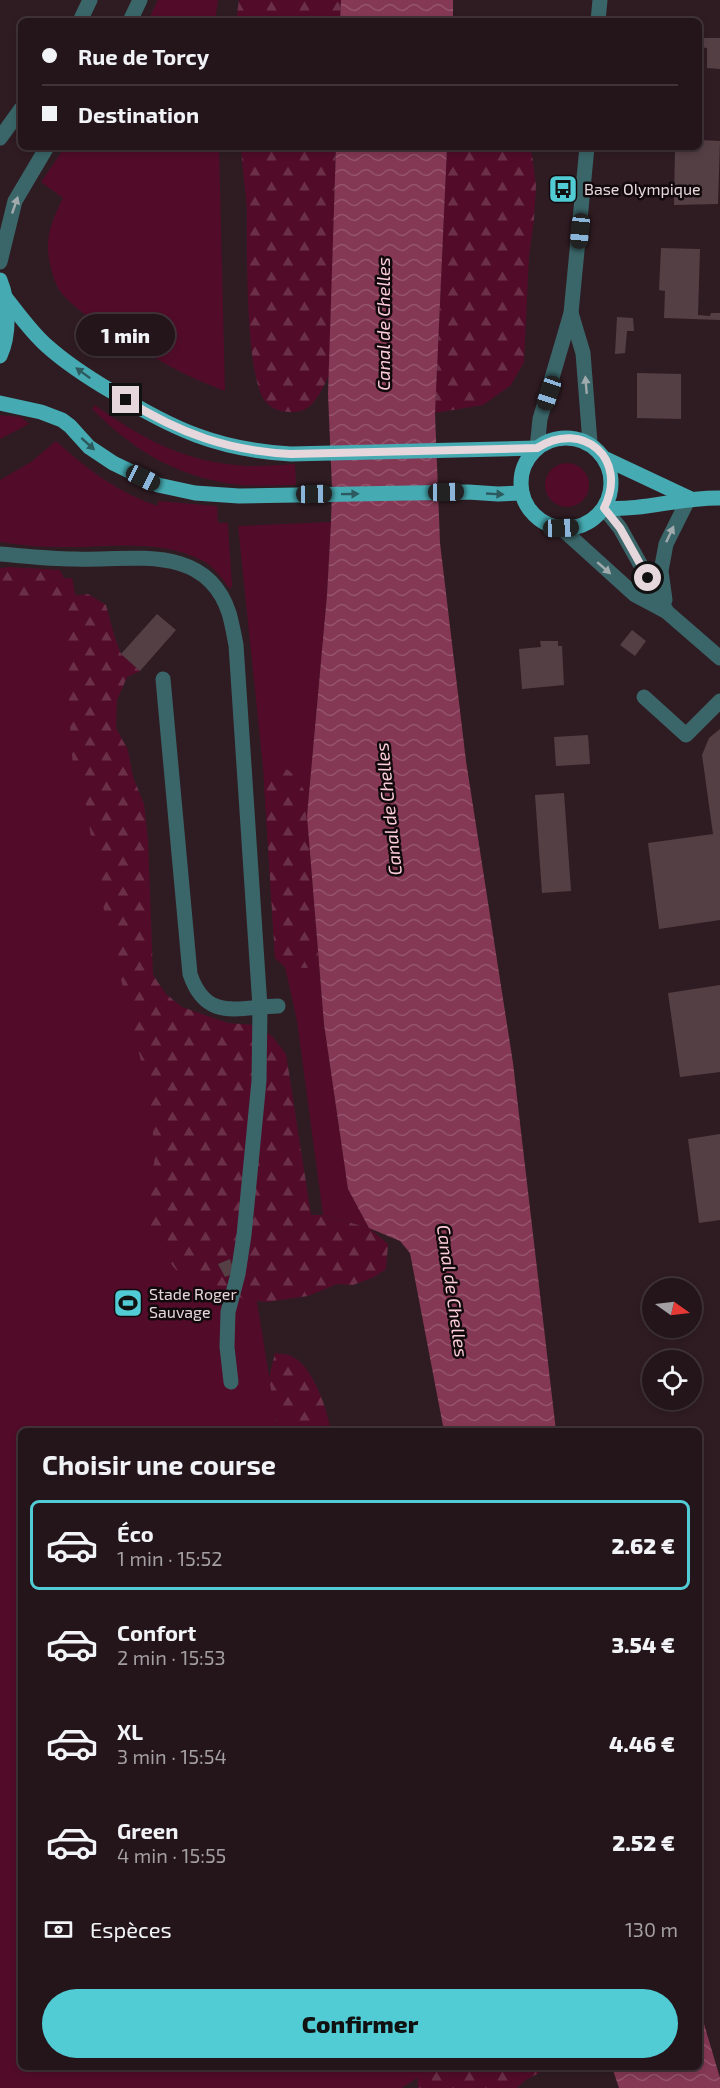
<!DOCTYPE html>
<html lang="fr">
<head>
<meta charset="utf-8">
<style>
  :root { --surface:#23151a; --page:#2f2227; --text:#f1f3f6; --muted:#a39fa2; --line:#403439; --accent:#51ccd5 }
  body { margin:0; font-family:"Exo 2",sans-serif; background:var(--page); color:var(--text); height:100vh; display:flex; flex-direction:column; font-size:22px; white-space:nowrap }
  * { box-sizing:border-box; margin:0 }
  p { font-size:20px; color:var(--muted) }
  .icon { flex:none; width:33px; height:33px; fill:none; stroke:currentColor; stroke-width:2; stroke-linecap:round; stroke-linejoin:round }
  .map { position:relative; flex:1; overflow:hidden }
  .side { position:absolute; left:18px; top:1428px; width:684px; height:642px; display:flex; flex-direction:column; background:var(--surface); border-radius:9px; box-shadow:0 3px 9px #0003,0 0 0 2px var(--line) }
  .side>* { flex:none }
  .guide { position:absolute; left:18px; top:18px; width:684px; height:132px; border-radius:9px; box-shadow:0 3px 9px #0003,0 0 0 2px var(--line); display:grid; align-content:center; height:132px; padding:0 24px; background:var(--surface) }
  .needle { width:39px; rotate:104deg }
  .fabs { position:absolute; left:642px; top:1278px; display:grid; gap:12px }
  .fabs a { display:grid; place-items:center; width:60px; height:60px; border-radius:50%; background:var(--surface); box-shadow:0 3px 9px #0003,0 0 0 2px var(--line); font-size:30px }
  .end { position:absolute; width:27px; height:27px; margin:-14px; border:8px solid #e5d7db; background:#111; box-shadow:0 0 0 3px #111 }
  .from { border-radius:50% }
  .bubble { position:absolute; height:42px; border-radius:21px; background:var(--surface); box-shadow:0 3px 9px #0003,0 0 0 2px var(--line); font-size:20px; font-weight:800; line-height:42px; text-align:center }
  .car { position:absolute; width:18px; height:36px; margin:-18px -9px; border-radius:8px; box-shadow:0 0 4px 2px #0007; background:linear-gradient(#222 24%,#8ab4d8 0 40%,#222 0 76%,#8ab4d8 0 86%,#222 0) }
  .guide b { display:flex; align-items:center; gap:21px; height:57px; font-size:22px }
  .guide b+b { border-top:2px solid var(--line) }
  .guide i { width:15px; height:15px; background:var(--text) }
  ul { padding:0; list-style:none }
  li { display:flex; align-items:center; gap:18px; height:90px; margin:0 12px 9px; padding:0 12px; border:3px solid transparent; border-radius:9px }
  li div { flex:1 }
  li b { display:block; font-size:22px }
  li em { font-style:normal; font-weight:800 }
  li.selected { border-color:var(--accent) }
  li>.icon { width:54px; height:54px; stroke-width:1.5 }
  h2 { padding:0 24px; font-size:27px; line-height:72px }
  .pay { display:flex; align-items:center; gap:15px; height:66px; padding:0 24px; font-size:22px }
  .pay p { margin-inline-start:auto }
  .action { display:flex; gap:12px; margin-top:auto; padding:12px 24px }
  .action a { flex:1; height:69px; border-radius:36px; background:var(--accent); color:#111; font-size:24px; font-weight:800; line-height:69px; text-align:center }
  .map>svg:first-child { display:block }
</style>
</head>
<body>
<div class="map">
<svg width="720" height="2088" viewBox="0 0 720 2088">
  <defs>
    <pattern id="forest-firs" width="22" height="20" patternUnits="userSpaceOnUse" patternTransform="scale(1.5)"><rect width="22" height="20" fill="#520c2a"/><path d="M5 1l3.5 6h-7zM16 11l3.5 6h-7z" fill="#6b2f48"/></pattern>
    <pattern id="water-waves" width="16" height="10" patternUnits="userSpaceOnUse" patternTransform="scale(1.5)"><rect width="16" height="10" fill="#843853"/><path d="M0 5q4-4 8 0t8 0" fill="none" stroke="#95546b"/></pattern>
  </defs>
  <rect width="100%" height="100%" fill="#2f1c22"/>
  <!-- grass -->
  <g fill="#520c2a">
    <polygon points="158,0 218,0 215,21 148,21"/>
    <path d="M65,147H219L225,391C187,377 157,360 124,339C104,326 80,314 64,296C58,290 54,280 52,272C43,242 50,224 63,198L41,182Z"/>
    <path d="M95,405C144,440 186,463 249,466C264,466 280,465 295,464L296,485C275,485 252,487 231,484C174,475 132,449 92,409Z"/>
    <polygon points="0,415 21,417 29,424 0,439"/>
    <path d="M56,441C88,470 117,492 158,506V501L217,506L218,523H228L232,586L230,589C223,580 215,568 205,562C161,537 107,548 60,547C40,547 20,545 0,542V480L31,462Z"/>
    <circle cx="567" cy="485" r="22"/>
    <polygon points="331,522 327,595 307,816 324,1024 348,1189 369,1228 323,1215 297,1021 285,967 275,958 263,767 238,526"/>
    <polygon points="72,578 153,975 245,1228 278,1431 21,1431 21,2067 434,2067 402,2088 0,2088 0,582"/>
  </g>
  <!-- forest -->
  <g fill="url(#forest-firs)">
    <polygon points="239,0 341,0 340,21 236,21"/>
    <path d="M241,147H336L329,375C321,391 314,412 293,412C282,412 272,410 265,401C245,374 247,248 247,211C246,190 242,168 241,147Z"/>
    <polygon points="447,147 528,147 532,155 536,186 534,219 529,256 524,362 511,385 483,405 435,413"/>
    <path d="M9,567L60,570L64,578L61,589C69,596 77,596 88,594L106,605L115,638L121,654L140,671L127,677L117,700L116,728L128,750L133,777L144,804L148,840L153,975L166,994L182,1007L228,1023L254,1025L272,1036L286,1054L311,1215H323L369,1228L388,1244L386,1269L374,1277L353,1285L337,1284L308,1296L267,1302L243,1299L227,1289L176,1270L149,1236L143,1217L156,1153L142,1065L99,889L86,805L73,767L69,712V669L66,633L58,606C39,597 21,593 0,598V568Z"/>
    <path d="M274,766C291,767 295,777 304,790L318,955L307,968L285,967L275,958L264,782Z"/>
    <path d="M275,1353C280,1354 289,1354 293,1357C314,1368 327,1410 331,1431H278L269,1378Z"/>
    <polygon points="417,2067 544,2067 543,2071 524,2081 517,2088 418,2088"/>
  </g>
  <!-- water -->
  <g fill="url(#water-waves)">
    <polygon points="341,0 453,0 453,21 340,21"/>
    <polygon points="336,147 447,147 435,413 440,543 466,761 513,1063 556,1431 444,1431 410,1253 400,1241 369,1228 348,1189 324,1024 307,816 327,595 331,522 332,488 328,394"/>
    <polygon points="699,2007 720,2078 720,2088 619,2088 612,2067 699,2067"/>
  </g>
  <!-- building -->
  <g fill="#543f45">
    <polygon points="699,38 720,38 720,69 707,68 707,48 699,47"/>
    <polygon points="699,140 720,141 718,204 674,205 675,147 699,147"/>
    <polygon points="661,248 700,249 698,315 710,316 711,313 720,313 720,320 664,318 665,291 659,290"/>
    <polygon points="617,317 633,318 634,331 627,331 625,353 615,354"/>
    <polygon points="637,373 681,374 681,419 637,418"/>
    <polygon points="157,614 176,630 140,671 121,654"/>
    <polygon points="632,630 646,641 635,656 620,645"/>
    <polygon points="540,641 558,641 558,646 562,646 564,685 522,689 519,649 541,647"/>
    <polygon points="720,729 720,920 659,929 648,843 713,834 702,755 709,738"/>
    <polygon points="588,735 590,764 556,766 554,737"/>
    <polygon points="564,793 571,891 542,893 535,795"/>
    <polygon points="720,985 720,1072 680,1077 668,993"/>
    <polygon points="720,1134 720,1220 699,1223 688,1139"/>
    <polygon points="230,1259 235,1273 225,1277 218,1264"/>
  </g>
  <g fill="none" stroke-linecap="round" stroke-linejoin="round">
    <!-- minor -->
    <g stroke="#3a6669" stroke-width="15">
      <polyline points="80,21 90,0"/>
      <polyline points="130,21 140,0"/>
      <polyline points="598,21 600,0"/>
      <polyline points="0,138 21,109"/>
      <polyline points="0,262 15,201 47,147"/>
      <polyline points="571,313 583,353 590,443"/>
      <polyline points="537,448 540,419 571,313 587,147"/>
      <polyline points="604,508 620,528 667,612 720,658"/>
      <polyline points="561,528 635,595 667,612"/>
      <path d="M0,554C24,556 49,559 74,559C131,561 206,542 229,613C232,623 234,635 236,645L260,1007L259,1081L244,1235L238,1274L228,1312L227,1347L231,1382"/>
      <polyline points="665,600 661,571 666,544 689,498"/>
      <path d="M163,679L190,974C206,1022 238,1007 278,1006"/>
      <polyline points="644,697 686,735 720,701"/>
    </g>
    <!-- major -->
    <g stroke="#45aab1" stroke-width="15">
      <path d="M0,280C9,302 10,334 0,356"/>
      <path d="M5,297C18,313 31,332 47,346C66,363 89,378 111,391C172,429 218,450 291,454L537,448"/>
      <polyline points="0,403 41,412 62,420 70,426 89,447 113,463 158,485 195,493 239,496 468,492 498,494 522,493"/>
      <circle cx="566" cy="483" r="45"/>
      <polyline points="606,459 689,498"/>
      <path d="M604,508C644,511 681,497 720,498"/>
    </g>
  </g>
  <!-- one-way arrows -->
  <defs><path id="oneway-solid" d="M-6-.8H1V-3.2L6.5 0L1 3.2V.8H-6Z" transform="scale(1.5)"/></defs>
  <g fill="#a1aaad">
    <use href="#oneway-solid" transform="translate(15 205) rotate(-71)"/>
    <use href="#oneway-solid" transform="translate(586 385) rotate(-95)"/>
    <use href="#oneway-solid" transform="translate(670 534) rotate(-65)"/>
    <use href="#oneway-solid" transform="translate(604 568) rotate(41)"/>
  </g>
  <g fill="#2c5a5e">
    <use href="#oneway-solid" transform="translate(83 373) rotate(-144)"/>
    <use href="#oneway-solid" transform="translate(88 444) rotate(42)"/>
    <use href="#oneway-solid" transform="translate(350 494) rotate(-1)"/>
    <use href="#oneway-solid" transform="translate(495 494) rotate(3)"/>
  </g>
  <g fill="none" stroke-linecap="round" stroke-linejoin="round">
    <!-- route -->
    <path stroke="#e5d7db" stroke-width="8" d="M126,400C179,433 228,451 291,454L537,448C583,419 629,459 604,508L620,528L648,578"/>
  </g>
  <!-- icons -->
  <defs>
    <g id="bus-square" transform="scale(1.5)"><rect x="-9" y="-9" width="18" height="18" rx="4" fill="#51ccd5" stroke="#12090c"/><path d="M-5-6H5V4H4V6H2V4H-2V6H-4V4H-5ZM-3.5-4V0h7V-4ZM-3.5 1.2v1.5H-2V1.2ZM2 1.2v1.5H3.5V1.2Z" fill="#111"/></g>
    <g id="stadium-square" transform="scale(1.5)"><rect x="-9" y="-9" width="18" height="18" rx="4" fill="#51ccd5" stroke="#12090c"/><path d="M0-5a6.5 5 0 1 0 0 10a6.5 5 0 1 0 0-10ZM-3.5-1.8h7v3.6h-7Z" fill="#111"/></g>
  </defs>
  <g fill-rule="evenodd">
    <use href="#bus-square" x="563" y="189"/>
    <use href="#stadium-square" x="128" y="1303"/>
  </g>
  <g text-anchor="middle" stroke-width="5" stroke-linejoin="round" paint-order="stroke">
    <!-- poi labels -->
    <g font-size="16" fill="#e5d7db" stroke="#12090c" text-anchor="start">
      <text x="584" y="195">Base Olympique</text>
      <text x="149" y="1300">Stade Roger<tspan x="149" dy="18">Sauvage</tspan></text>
    </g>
    <!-- water labels -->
    <g font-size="18" font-style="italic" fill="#fccdda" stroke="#12090c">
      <text transform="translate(384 324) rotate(-90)" y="6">Canal de Chelles</text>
      <text transform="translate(389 809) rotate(-96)" y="6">Canal de Chelles</text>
      <text transform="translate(452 1291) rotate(82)" y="6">Canal de Chelles</text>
    </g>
  </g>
</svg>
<div class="fabs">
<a><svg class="needle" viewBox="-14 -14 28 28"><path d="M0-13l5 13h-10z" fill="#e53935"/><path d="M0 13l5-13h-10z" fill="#a39fa2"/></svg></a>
<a><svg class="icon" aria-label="locate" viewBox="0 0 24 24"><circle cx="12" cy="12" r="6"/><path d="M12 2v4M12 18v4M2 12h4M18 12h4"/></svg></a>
</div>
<i class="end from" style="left:648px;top:578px"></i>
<i class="end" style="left:126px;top:400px"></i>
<div class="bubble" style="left:76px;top:314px;width:99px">1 min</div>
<i class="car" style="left:580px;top:231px;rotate:186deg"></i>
<i class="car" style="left:549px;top:393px;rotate:199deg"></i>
<i class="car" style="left:143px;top:478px;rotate:116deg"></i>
<i class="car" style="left:446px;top:492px;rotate:89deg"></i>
<i class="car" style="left:314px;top:494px;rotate:89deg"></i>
<i class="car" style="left:561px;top:528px;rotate:88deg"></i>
<div class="guide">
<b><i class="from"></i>Rue de Torcy</b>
<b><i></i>Destination</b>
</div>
<section class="side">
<h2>Choisir une course</h2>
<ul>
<li class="selected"><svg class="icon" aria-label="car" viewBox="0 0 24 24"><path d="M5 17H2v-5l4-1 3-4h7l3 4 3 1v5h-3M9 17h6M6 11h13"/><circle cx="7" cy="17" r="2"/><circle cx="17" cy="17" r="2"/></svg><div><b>Éco</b><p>1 min · 15:52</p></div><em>2.62 €</em></li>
<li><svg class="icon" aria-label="car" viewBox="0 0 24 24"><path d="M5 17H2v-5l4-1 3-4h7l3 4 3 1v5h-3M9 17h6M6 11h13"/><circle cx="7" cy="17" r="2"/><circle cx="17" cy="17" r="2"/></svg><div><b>Confort</b><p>2 min · 15:53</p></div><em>3.54 €</em></li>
<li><svg class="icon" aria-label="car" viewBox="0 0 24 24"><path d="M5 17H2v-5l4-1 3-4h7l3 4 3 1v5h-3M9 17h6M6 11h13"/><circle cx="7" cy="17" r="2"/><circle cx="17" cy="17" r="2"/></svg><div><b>XL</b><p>3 min · 15:54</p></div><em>4.46 €</em></li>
<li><svg class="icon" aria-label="car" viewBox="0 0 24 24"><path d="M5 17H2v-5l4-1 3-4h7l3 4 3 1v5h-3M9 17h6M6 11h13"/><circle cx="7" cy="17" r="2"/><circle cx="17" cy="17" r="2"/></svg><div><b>Green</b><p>4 min · 15:55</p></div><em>2.52 €</em></li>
</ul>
<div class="pay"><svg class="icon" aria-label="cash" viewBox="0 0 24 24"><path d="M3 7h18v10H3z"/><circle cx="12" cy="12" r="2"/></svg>Espèces<p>130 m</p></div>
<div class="action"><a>Confirmer</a></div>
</section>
</div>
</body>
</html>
